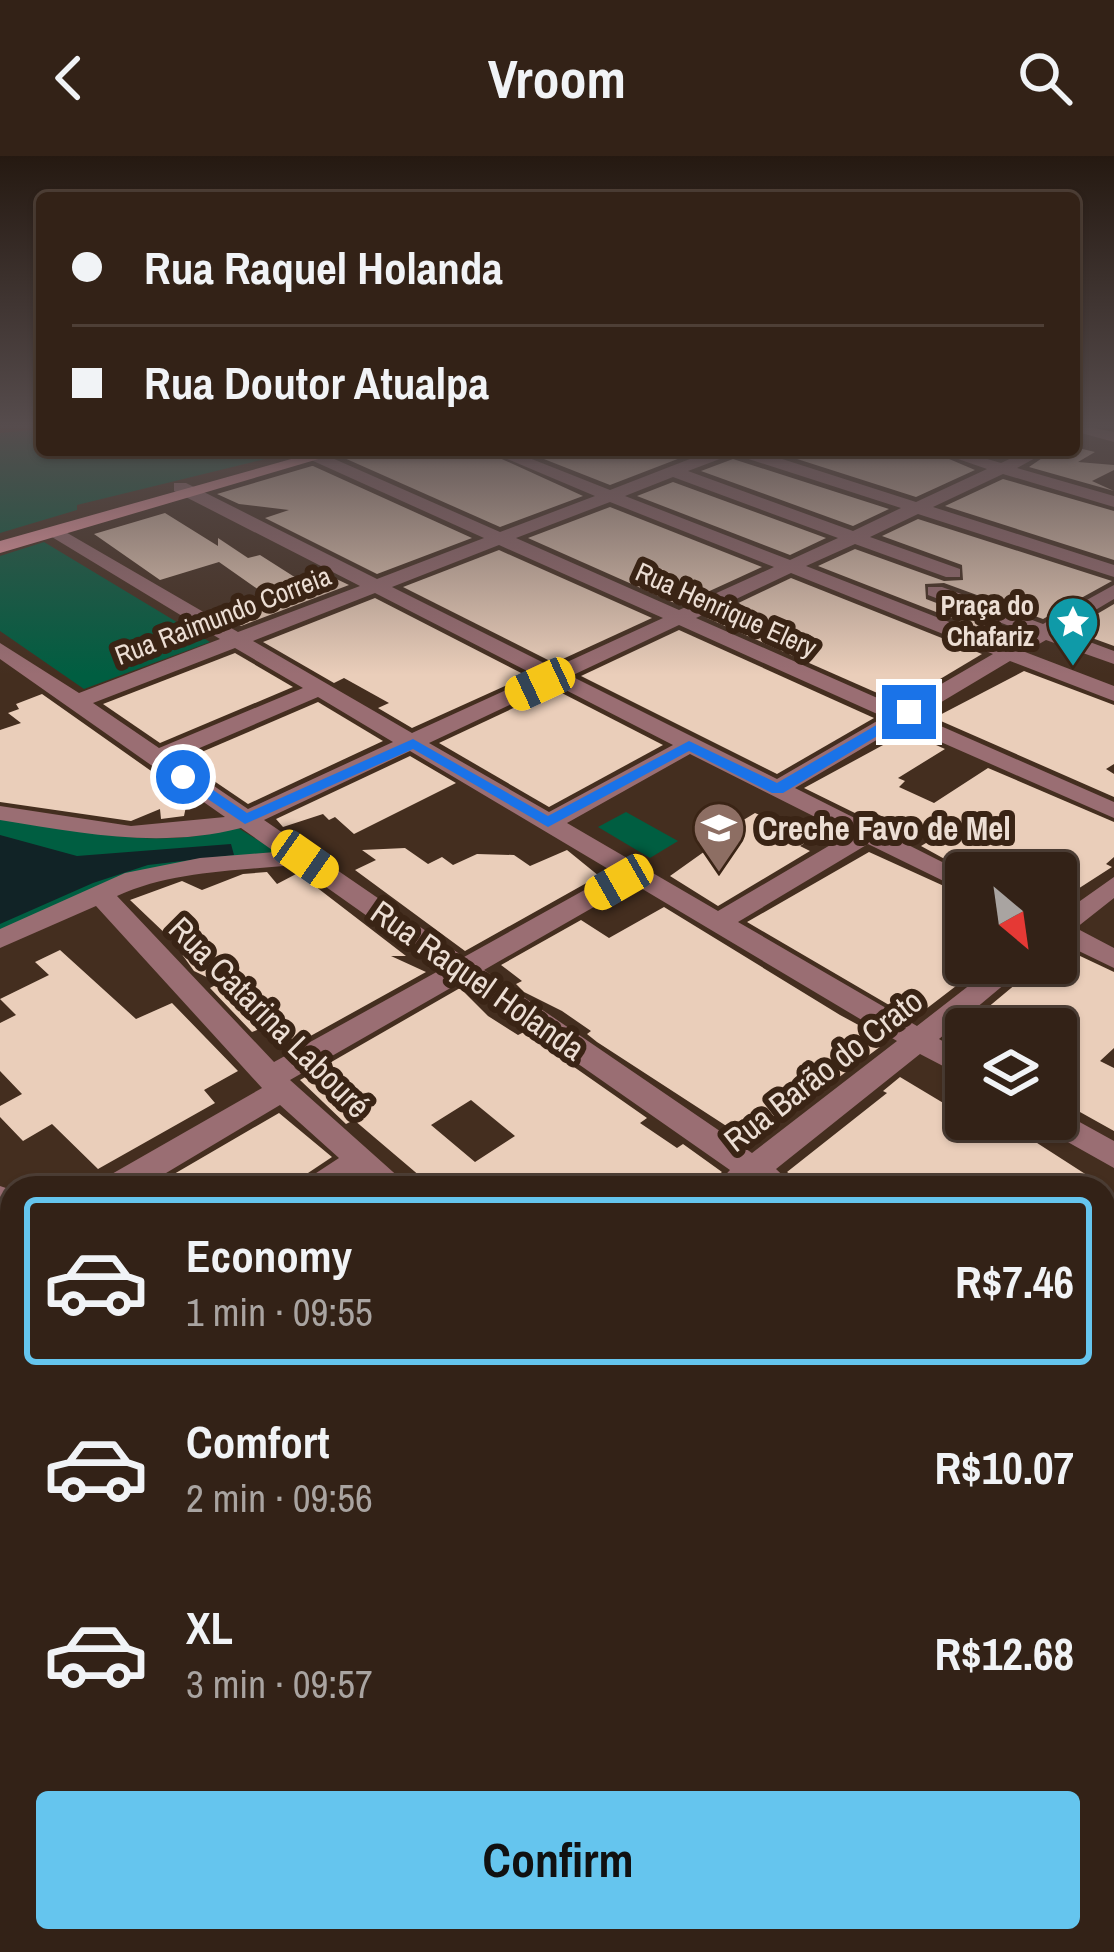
<!DOCTYPE html>
<html lang="en">
<head>
<meta charset="utf-8">
<style>
  :root { --surface:#332217; --page:#3b2a20; --text:#f1f3f6; --muted:#a9a4a1; --line:#4e3f36; --accent:#65c5ee }
  body { margin:0; font-family:"Archivo Narrow",sans-serif; background:var(--page); color:var(--text); height:100vh; display:flex; flex-direction:column; font-size:45px; white-space:nowrap }
  * { box-sizing:border-box; margin:0 }
  p { font-size:39px; color:var(--muted) }
  .icon { flex:none; width:66px; height:66px; fill:none; stroke:currentColor; stroke-width:2; stroke-linecap:round; stroke-linejoin:round }
  .map { position:relative; flex:1; overflow:hidden }
  .drawer { position:absolute; left:0px; top:1020px; width:1116px; height:777px; display:flex; flex-direction:column; background:var(--surface); border-radius:36px 36px 0 0; box-shadow:0 3px 9px #0004,0 0 0 3px var(--line) }
  .drawer>* { flex:none }
  .guide { position:absolute; left:36px; top:36px; width:1044px; height:264px; border-radius:12px; box-shadow:0 3px 9px #0004,0 0 0 3px var(--line); display:grid; align-content:center; height:264px; padding:0 36px; background:var(--surface) }
  .needle { width:78px; rotate:151deg }
  .buttons { position:absolute; left:945px; top:696px; display:grid; gap:24px }
  .buttons a { display:grid; place-items:center; width:132px; height:132px; border-radius:12px; background:var(--surface); box-shadow:0 3px 9px #0004,0 0 0 3px var(--line); font-size:60px }
  .end { position:absolute; width:54px; height:54px; margin:-27px; border:15px solid #1a73e8; background:#fff; box-shadow:0 0 0 6px #fff }
  .from { border-radius:50% }
  .car { position:absolute; width:36px; height:72px; margin:-36px -18px; border-radius:15px; box-shadow:0 0 9px 3px #0007; background:linear-gradient(#f5c518 24%,#345 0 40%,#f5c518 0 76%,#345 0 86%,#f5c518 0) }
  .guide b { display:flex; align-items:center; gap:42px; height:114px; font-size:45px }
  .guide b+b { border-top:3px solid var(--line) }
  .guide i { width:30px; height:30px; background:var(--text) }
  ul { padding:21px 0 0; list-style:none }
  li { display:flex; align-items:center; gap:36px; height:168px; margin:0 24px 18px; padding:0 12px; border:6px solid transparent; border-radius:12px }
  li div { flex:1 }
  li b { display:block; font-size:45px }
  li em { font-style:normal; font-weight:800 }
  li.selected { border-color:var(--accent) }
  li>.icon { width:108px; height:108px; stroke-width:1.5 }
  .primary-button { display:flex; gap:24px; margin-top:auto; padding:24px 36px }
  .primary-button a { flex:1; height:138px; border-radius:12px; background:var(--accent); color:#111; font-size:48px; font-weight:800; line-height:138px; text-align:center }
  header { display:flex; justify-content:space-between; align-items:center; height:156px; padding:0 36px; background:var(--surface); font-size:54px; font-weight:800 }
  .map>svg:first-child { display:block }
</style>
</head>
<body>
<header><svg class="icon" aria-label="back" viewBox="0 0 24 24"><path d="M15 5l-7 7 7 7"/></svg>Vroom<svg class="icon" aria-label="search" viewBox="0 0 24 24"><circle cx="10" cy="10" r="6"/><path d="M15 15l6 6"/></svg></header>
<div class="map">
<svg width="1114" height="1796" viewBox="0 0 1114 1796">
  <rect width="100%" height="100%" fill="#442e1f"/>
  <!-- green -->
  <g fill="#005e41">
    <polygon points="42,273 42,294 290,297 77,349 77,354 0,377 0,277"/>
    <polygon points="44,386 210,486 84,533 0,475 0,400"/>
    <polygon points="626,656 678,685 650,702 598,671"/>
    <path d="M0,662C88,674 147,695 238,672L276,695L273,700L214,705L0,775Z"/>
  </g>
  <!-- water -->
  <polygon fill="#112326" points="0,679 77,700 231,688 234,699 148,709 93,727 0,768"/>
  <!-- building -->
  <g fill="#eaceba" fill-rule="evenodd">
    <polygon points="1074,291 1095,296 1078,306 1114,309 1114,314 1092,325 1114,335 1029,311 1054,294"/>
    <polygon points="368,294 482,294 583,340 500,371 342,301"/>
    <polygon points="521,294 701,294 610,329"/>
    <polygon points="769,294 928,294 975,314 916,341"/>
    <polygon points="733,303 889,353 853,370 701,315"/>
    <polygon points="312,310 313,310 472,382 377,418 265,362 289,354 239,348 217,338"/>
    <polygon points="1003,323 1114,355 1114,404 945,350"/>
    <polygon points="673,326 826,382 790,399 637,340"/>
    <polygon points="610,351 762,411 679,449 528,382"/>
    <polygon points="165,357 218,390 218,382 248,402 260,399 304,427 328,419 349,429 241,470 218,456 266,439 219,406 160,424 94,378"/>
    <polygon points="918,363 1112,425 1043,463 944,427 925,428 926,443 1018,478 1008,484 818,410 855,393 944,425 963,424 962,409 882,380"/>
    <polygon points="499,394 652,462 554,507 403,431"/>
    <polygon points="791,422 982,498 900,547 707,462"/>
    <polygon points="375,442 527,520 412,572 378,552 389,547 344,522 334,527 263,486"/>
    <polygon points="1114,448 1114,490 1070,474"/>
    <polygon points="679,474 874,562 777,618 581,520"/>
    <polygon points="235,497 293,531 160,587 103,548"/>
    <polygon points="1024,515 1114,549 1114,608 1106,613 1114,618 1114,641 934,562"/>
    <polygon points="554,533 663,589 549,651 439,587"/>
    <polygon points="42,538 188,641 184,660 161,663 160,653 131,665 0,646 0,574 21,567 8,557 19,553 16,548"/>
    <polygon points="318,546 383,585 248,648 183,604"/>
    <polygon points="907,576 945,593 898,622 905,625 899,631 934,647 988,612 1114,666 1114,701 1106,708 1112,711 1056,747 1056,717 970,717 921,690 931,684 871,655 863,661 804,632"/>
    <polygon points="410,600 456,627 354,678 335,661 329,664 323,658 283,671 276,663"/>
    <polygon points="770,656 816,680 800,690 810,695 718,750 670,720 722,683 717,680 755,657 762,660"/>
    <polygon points="405,692 428,708 442,701 453,709 477,698 514,699 530,710 567,694 599,720 465,795 355,714 376,704 362,694"/>
    <polygon points="869,696 966,740 966,807 986,807 913,863 747,766"/>
    <polygon points="267,716 277,728 298,717 406,800 391,800 426,816 296,888 277,866 252,876 210,832 219,827 194,815 171,783 130,744 182,725 202,734 243,718"/>
    <polygon points="664,751 840,859 888,885 751,986 597,886 587,878 591,875 562,855 524,836 516,828 522,825 501,809 581,764 609,782"/>
    <polygon points="1061,791 1114,816 1114,892 1100,905 1114,912 1114,975 1071,951 1077,946 1056,934 1056,873 962,873 1041,807 1056,807"/>
    <polygon points="60,794 136,863 172,847 238,915 204,934 215,947 98,1013 52,968 23,985 0,961 0,950 22,938 0,915 0,867 16,859 0,843 49,819 35,806"/>
    <path d="M460,832L488,860L518,879L524,876L647,962L640,967L677,992L683,988L722,1016L703,1032H517L508,1025L498,1032H434L354,964L346,968L300,924ZM471,944L515,980L475,1006L431,969Z"/>
    <polygon points="900,921 945,948 966,931 966,963 1021,963 1042,977 1034,985 1107,1032 810,1032 787,1016 887,937 883,935"/>
    <polygon points="279,957 332,1001 305,1019 298,1032 150,1032"/>
  </g>
  <g fill="none" stroke-linecap="round" stroke-linejoin="round">
    <!-- minor -->
    <g fill="#9a6e73" fill-rule="evenodd">
      <polygon points="1074,268 1114,276 1114,286 1074,275"/>
      <path d="M486,294H509L610,334L713,294H754L916,346L987,313L932,294H957L1001,307L1029,294H1050L1017,312L1114,340V351L1003,318L933,351L1114,409V421L918,358L870,381L960,413V421H946L855,388L806,410L1008,489L1028,477L928,439V431H942L1043,468L1114,429V443L1060,475L1114,495V508L1046,484L1025,496L1114,530V545L1010,505L918,560L1114,646V662L902,569L795,632L966,718V736L868,688L738,766L917,870L998,807H1030L939,883L966,898V922L920,898L776,1013L796,1032H713L730,1014L461,826L290,924L411,1032H372L360,1020L343,1032H302L307,1023L339,1002L280,949L141,1032H98L103,1023L262,932L96,750L0,792V773L125,717L200,702L275,696L241,672C159,693 82,677 0,664V650L131,670L225,661L0,503V487L79,537L220,483L42,375L57,371L238,476L360,430L174,335V327H186L377,423L484,382L311,304V298H323L500,376L595,340ZM733,298L901,352L853,375L688,315ZM673,321L838,382L790,404L625,340ZM610,346L774,411L679,454L516,382ZM499,389L663,462L554,512L392,431ZM791,417L993,498L900,552L696,462ZM375,437L537,520L412,577L253,485ZM679,469L884,561L777,623L571,520ZM235,492L303,532L159,592L93,547ZM554,528L673,589L549,656L429,587ZM318,541L393,586L248,653L174,603ZM410,595L615,717L464,801L264,664ZM690,598L849,678L718,755L567,667ZM295,709L442,813L274,906L117,740C172,715 235,715 295,709ZM634,728L897,885L752,997L484,814Z"/>
      <polygon points="1114,721 1114,742 1076,772 1114,792 1114,812 1056,784 1056,762"/>
      <polygon points="1056,953 1114,985 1114,1012 1041,971 1036,963 1056,963"/>
      <polygon points="0,1030 12,1034 12,1069 0,1065"/>
      <polygon points="12,1080 12,1110 0,1114 0,1083"/>
      <polygon points="12,1224 12,1256 0,1259 0,1227"/>
      <polygon points="1104,1242 1114,1246 1114,1283 1104,1279"/>
      <polygon points="1114,1319 1114,1364 1104,1367 1104,1323"/>
      <polygon points="1104,1571 1114,1575 1114,1633 1104,1629"/>
      <polygon points="1114,1719 1114,1772 1104,1776 1104,1723"/>
      <polygon points="484,1785 547,1785 543,1796 480,1796"/>
      <polygon points="1030,1785 1088,1785 1084,1796 1026,1796"/>
    </g>
    <!-- major -->
    <polygon fill="#ffa7b2" fill-rule="evenodd" points="323,294 349,294 0,397 0,385"/>
  </g>
  <!-- sky -->
  <linearGradient id="sky" x2="0" y2="1"><stop stop-color="#251911"/><stop offset="0.52" stop-color="#564c4d"/><stop offset="1" stop-color="#564c4d" stop-opacity="0"/></linearGradient>
  <rect width="1114" height="519" fill="url(#sky)"/>
  <!-- route -->
  <polygon fill="#1a73e8" points="904,553 917,556 783,637 772,637 689,595 548,671 413,593 245,668 175,621 188,617 247,657 413,583 548,660 689,585 777,627"/>
  <!-- icons -->
  <defs>
    <g id="sight-pin" transform="scale(2.7)"><path d="M0 17L-7.5 6A9.5 9.5 0 1 1 7.5 6Z" fill="#0f9aa8" stroke="#3a2415"/><path d="M0-6L1.8-2.2L6-1.7L2.9 1.2L3.7 5.4L0 3.3L-3.7 5.4L-2.9 1.2L-6-1.7L-1.8-2.2Z" fill="#fff"/></g>
    <g id="school-pin" transform="scale(2.7)"><path d="M0 17L-7.5 6A9.5 9.5 0 1 1 7.5 6Z" fill="#8d6e63" stroke="#3a2415"/><path d="M0-5L7-2L0 1L-7-2ZM-4 1L0 2.5L4 1V4Q0 6-4 4Z" fill="#fff"/></g>
  </defs>
  <g fill-rule="evenodd">
    <use href="#sight-pin" x="1073" y="466"/>
    <use href="#school-pin" x="719" y="672"/>
  </g>
  <g text-anchor="middle" stroke-width="12" stroke-linejoin="round" paint-order="stroke">
    <!-- far-poi labels -->
    <g font-size="27" font-weight="bold" fill="#ecded4" stroke="#3a2415" text-anchor="end">
      <text x="1034" y="459">Praça do<tspan x="1034" dy="31">Chafariz</tspan></text>
    </g>
    <!-- far-street labels -->
    <g font-size="27" fill="#ecded4" stroke="#3a2415">
      <text transform="translate(726 454) rotate(24)" y="9">Rua Henrique Elery</text>
      <text transform="translate(223 460) rotate(-21)" y="9">Rua Raimundo Correia</text>
    </g>
    <!-- poi labels -->
    <g font-size="33" font-weight="bold" fill="#ecded4" stroke="#3a2415" text-anchor="start">
      <text x="758" y="684">Creche Favo de Mel</text>
    </g>
    <!-- street labels -->
    <g font-size="33" fill="#ecded4" stroke="#3a2415">
      <text transform="translate(478 824) rotate(35)" y="12">Rua Raquel Holanda</text>
      <text transform="translate(270 861) rotate(45)" y="12">Rua Catarina Labouré</text>
      <text transform="translate(823 914) rotate(-38)" y="12">Rua Barão do Crato</text>
    </g>
  </g>
</svg>
<div class="buttons">
<a><svg class="needle" viewBox="-14 -14 28 28"><path d="M0-13l5 13h-10z" fill="#e53935"/><path d="M0 13l5-13h-10z" fill="#a9a4a1"/></svg></a>
<a><svg class="icon" aria-label="layers" viewBox="0 0 24 24"><path d="M12 4l9 5-9 5-9-5zM3 14l9 5 9-5"/></svg></a>
</div>
<i class="end from" style="left:183px;top:621px"></i>
<i class="end" style="left:909px;top:556px"></i>
<i class="car" style="left:540px;top:528px;rotate:245deg"></i>
<i class="car" style="left:305px;top:703px;rotate:125deg"></i>
<i class="car" style="left:619px;top:726px;rotate:240deg"></i>
<div class="guide">
<b><i class="from"></i>Rua Raquel Holanda</b>
<b><i></i>Rua Doutor Atualpa</b>
</div>
<section class="drawer">
<ul>
<li class="selected"><svg class="icon" aria-label="car" viewBox="0 0 24 24"><path d="M5 17H2v-5l4-1 3-4h7l3 4 3 1v5h-3M9 17h6M6 11h13"/><circle cx="7" cy="17" r="2"/><circle cx="17" cy="17" r="2"/></svg><div><b>Economy</b><p>1 min · 09:55</p></div><em>R$7.46</em></li>
<li><svg class="icon" aria-label="car" viewBox="0 0 24 24"><path d="M5 17H2v-5l4-1 3-4h7l3 4 3 1v5h-3M9 17h6M6 11h13"/><circle cx="7" cy="17" r="2"/><circle cx="17" cy="17" r="2"/></svg><div><b>Comfort</b><p>2 min · 09:56</p></div><em>R$10.07</em></li>
<li><svg class="icon" aria-label="car" viewBox="0 0 24 24"><path d="M5 17H2v-5l4-1 3-4h7l3 4 3 1v5h-3M9 17h6M6 11h13"/><circle cx="7" cy="17" r="2"/><circle cx="17" cy="17" r="2"/></svg><div><b>XL</b><p>3 min · 09:57</p></div><em>R$12.68</em></li>
</ul>
<div class="primary-button"><a>Confirm</a></div>
</section>
</div>
</body>
</html>
